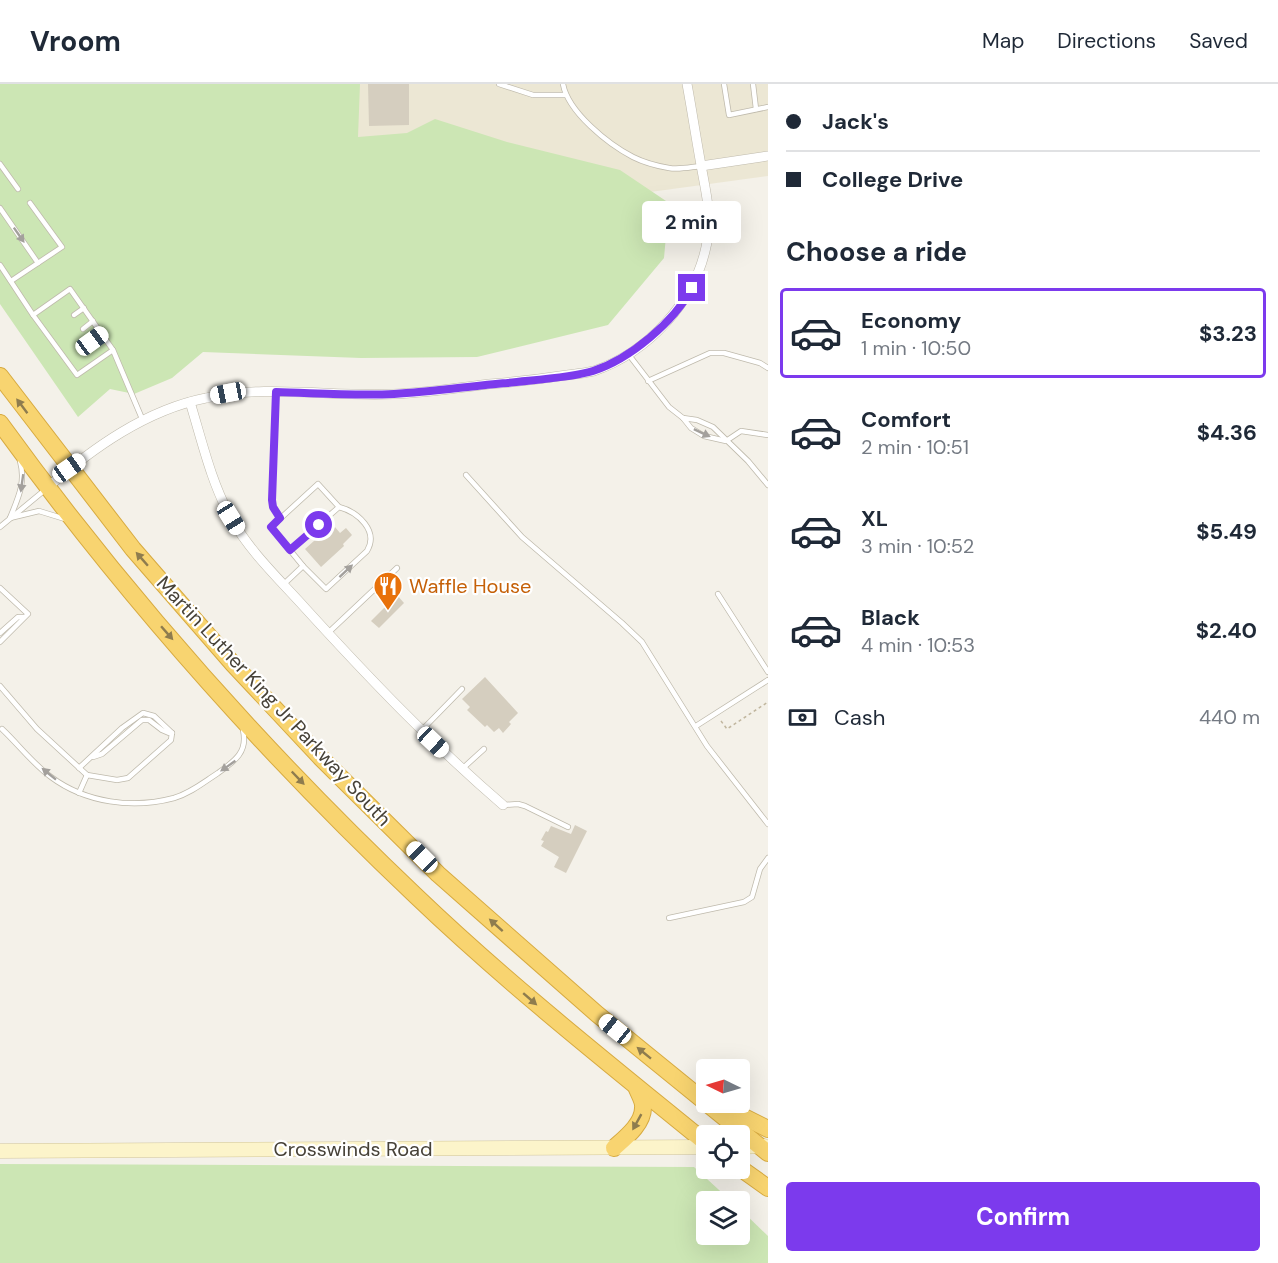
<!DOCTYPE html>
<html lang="en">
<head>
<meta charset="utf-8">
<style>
  :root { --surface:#fff; --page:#f6f6f7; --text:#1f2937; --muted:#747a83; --line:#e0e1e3; --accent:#7c3aed }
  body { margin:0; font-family:"DM Sans",sans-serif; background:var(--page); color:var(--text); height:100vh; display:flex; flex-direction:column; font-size:22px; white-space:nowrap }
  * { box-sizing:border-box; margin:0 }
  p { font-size:20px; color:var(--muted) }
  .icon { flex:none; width:33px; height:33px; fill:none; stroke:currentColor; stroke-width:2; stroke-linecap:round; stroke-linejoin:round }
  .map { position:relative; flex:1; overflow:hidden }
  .side { display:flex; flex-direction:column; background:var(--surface); width:510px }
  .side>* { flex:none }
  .hud { display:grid; align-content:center; height:132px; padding:0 18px; background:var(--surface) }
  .needle { width:39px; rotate:275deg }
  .fabs { position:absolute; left:696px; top:975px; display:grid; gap:12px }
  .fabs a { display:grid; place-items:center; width:54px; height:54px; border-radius:6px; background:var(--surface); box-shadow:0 6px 24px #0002; font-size:30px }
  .end { position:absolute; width:27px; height:27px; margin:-14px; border:8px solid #7c3aed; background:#fff; box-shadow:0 0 0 3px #fff }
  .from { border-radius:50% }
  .bubble { position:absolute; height:42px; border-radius:6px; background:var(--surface); box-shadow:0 6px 24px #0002; font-size:20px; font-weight:700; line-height:42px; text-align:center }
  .car { position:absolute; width:18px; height:36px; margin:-18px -9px; border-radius:8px; box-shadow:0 0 4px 2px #0007; background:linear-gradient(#fff 24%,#345 0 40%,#fff 0 76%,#345 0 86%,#fff 0) }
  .hud b { display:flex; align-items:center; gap:21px; height:57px; font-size:22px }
  .hud b+b { border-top:2px solid var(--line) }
  .hud i { width:15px; height:15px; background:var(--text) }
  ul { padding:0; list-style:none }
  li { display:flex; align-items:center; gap:18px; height:90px; margin:0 12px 9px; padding:0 6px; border:3px solid transparent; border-radius:6px }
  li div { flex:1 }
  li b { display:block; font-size:22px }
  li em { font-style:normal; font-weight:700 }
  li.current { border-color:var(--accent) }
  li>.icon { width:54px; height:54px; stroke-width:1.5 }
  h2 { padding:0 18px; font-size:27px; line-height:72px }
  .pay { display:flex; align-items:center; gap:15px; height:66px; padding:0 18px; font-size:22px }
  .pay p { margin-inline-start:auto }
  .button { display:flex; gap:12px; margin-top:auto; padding:12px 18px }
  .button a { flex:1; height:69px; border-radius:6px; background:var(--accent); color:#fff; font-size:24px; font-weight:700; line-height:69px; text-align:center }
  header { display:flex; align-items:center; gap:36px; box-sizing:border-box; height:84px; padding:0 30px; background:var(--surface); border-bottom:2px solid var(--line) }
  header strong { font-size:28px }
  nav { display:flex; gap:33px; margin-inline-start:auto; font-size:21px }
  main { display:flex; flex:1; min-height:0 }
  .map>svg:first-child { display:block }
</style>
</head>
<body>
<header>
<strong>Vroom</strong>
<nav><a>Map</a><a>Directions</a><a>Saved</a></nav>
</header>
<main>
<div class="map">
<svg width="768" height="1179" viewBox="0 0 768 1179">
  <rect width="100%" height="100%" fill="#f4f1e9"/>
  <!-- education -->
  <polygon fill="#ece7d4" points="329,0 768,0 768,92 621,112 343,95"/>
  <!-- green -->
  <g fill="#cce6b4">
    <polygon points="0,0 360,0 358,53 407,49 435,35 507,58 620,86 669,119 664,174 608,241 477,273 361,274 203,268 172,294 134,310 110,305 78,333 0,220"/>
    <polygon points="0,1080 694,1083 731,1117 706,1118 706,1150 740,1150 740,1125 768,1152 768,1179 0,1179"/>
  </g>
  <!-- building -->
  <g fill="#d5cebf">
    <polygon points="368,0 409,0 409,41 369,42"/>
    <polygon points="335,443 340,449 346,444 352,451 343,460 344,462 321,483 305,465 324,448 327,451"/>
    <polygon points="397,511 404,519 379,544 371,537"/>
    <polygon points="485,593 518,629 509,638 511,640 503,649 499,644 494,648 487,641 485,643 467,626 470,623 462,615"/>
    <polygon points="575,741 587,747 566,789 554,783 559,773 541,762 544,757 541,756 546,747 548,748 551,742 571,750"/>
  </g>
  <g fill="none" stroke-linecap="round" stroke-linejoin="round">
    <!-- lane casing -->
    <g stroke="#bfbaac" stroke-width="6">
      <g id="lane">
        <polyline points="499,0 533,11 565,11"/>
        <path d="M563,0C568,28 608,60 633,73C643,78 657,82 669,84C679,86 691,83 701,82"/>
        <polyline points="724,0 729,31 768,23"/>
        <polyline points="753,0 756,25"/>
        <polyline points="0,80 18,105"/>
        <polyline points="0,124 38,179"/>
        <polyline points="0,181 33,231 70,205 113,266 143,337"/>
        <polyline points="11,197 62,163 30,119"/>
        <polyline points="33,231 77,291 113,266"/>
        <polyline points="74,231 84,224"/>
        <polyline points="83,245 93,237"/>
        <polyline points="92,257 102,250"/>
        <polyline points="629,271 669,323 683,334 691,344 704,352 726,357 741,347 768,351"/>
        <polyline points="648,297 710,269 724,269 760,279 768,284"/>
        <polyline points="276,308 272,416 273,423 281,434"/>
        <polyline points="683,334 697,336 713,343 748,377 768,401"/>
        <polyline points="466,391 522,453 622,539 642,558 707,662 768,740"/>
        <path d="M10,434C18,414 26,399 20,377"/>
        <polyline points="10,434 39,427 65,435"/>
        <polyline points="0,443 46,405"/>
        <path d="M290,466L339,423C358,428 379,447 367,467L326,505L303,482L271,443L318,400L339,423"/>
        <polyline points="284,500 303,482"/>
        <polyline points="0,504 28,530 0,558"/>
        <polyline points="718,510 768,588"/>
        <polyline points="0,549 18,533 24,533"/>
        <polyline points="328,549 397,484"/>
        <polyline points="0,602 37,645 87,691"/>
        <polyline points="696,642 768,596"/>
        <path d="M2,645C18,660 33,680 51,693C86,719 133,725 174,714C191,709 204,698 218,689C235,677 248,668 243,646"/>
        <polyline points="421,647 462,605"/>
        <polyline points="93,673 102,670 142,636 149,636 162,646 169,649"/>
        <polyline points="79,684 122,644 143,629 154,632 172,649"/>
        <polyline points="462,685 484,665"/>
        <polyline points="79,709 87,691 117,696 128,694 171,656 172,649"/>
        <polyline points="504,721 518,720 525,722 568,743"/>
        <polyline points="669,834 744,818 752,813 760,785 768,774"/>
      </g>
    </g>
    <!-- street casing -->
    <g stroke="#bfbaac" stroke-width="10">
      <g id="street">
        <polyline points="701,82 768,72"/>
        <path d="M190,318C202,357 211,398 231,434C250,468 280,496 306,525C369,594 432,660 503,721"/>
        <path d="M48,403C93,364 146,326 206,314C267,300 331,313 393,310C425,309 457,304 489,300C515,298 541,295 567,291C575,290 585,289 594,287C648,268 694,219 706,163C713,135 706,109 701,81C696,54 692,27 687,0"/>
      </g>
    </g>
    <!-- secondary casing -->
    <g stroke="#d2c69a" stroke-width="15">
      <g id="secondary">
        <polyline points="740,1063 764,1062"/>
        <polyline points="0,1067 706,1063"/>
      </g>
    </g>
    <!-- highway casing -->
    <g stroke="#d7aa40" stroke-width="18">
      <g id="highway">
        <polyline points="0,292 133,465 233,580 321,674 438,790 597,930 768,1069"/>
        <path d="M0,339C123,509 264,668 416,812C508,900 608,979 706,1059"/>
        <polyline points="718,1020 768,1045"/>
        <path d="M614,1064C625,1054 643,1040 643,1024C644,1018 639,1010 637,1005"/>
        <polyline points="740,1084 768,1104"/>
      </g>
    </g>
    <!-- path -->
    <polyline stroke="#c0b69e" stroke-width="1.5" stroke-dasharray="3 3" stroke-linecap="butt" points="721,637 727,645 768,618"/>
    <!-- lane -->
    <use href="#lane" stroke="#fff" stroke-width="4.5"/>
    <!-- street -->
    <use href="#street" stroke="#fff" stroke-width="9"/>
    <!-- secondary -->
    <use href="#secondary" stroke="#fcf4ca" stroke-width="14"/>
    <!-- highway -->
    <use href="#highway" stroke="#f8d470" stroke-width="16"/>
  </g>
  <!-- one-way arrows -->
  <defs><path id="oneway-solid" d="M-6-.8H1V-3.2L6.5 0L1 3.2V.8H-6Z" transform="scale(1.5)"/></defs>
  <g fill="#a3a09c">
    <use href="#oneway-solid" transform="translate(19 151) rotate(55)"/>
    <use href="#oneway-solid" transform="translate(702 349) rotate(25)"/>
    <use href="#oneway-solid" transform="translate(22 399) rotate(98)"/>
    <use href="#oneway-solid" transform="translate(346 487) rotate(-43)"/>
    <use href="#oneway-solid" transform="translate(228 682) rotate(145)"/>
    <use href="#oneway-solid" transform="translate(49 690) rotate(-141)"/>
  </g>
  <g fill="#8e7c4e">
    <use href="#oneway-solid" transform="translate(22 322) rotate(-127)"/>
    <use href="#oneway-solid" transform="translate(142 475) rotate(-131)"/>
    <use href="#oneway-solid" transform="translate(167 549) rotate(49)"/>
    <use href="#oneway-solid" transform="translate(298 694) rotate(46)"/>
    <use href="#oneway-solid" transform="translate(496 841) rotate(-138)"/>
    <use href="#oneway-solid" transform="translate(530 915) rotate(41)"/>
    <use href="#oneway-solid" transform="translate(644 969) rotate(-141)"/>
    <use href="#oneway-solid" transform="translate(637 1038) rotate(119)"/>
  </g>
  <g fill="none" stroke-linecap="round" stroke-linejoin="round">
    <!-- route -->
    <path stroke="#7c3aed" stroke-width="8" d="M319,441L290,466L271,443L280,434L273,423L272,416L276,308C315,309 355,312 394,310C432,308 470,302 507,299C532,296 570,294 593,287C630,275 674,238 692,204"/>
  </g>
  <!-- icons -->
  <defs>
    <g id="restaurant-pin" transform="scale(1.5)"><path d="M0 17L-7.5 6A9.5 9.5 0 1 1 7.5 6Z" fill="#e8710a" stroke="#fff"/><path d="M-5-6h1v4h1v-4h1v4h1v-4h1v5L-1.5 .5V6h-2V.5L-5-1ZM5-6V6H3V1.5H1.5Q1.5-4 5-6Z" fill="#fff"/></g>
  </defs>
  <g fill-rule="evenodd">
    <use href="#restaurant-pin" x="388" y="502"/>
  </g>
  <g text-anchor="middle" stroke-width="4.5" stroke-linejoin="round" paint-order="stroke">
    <!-- food labels -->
    <g font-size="20" fill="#c56008" stroke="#fff" text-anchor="start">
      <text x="409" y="509">Waffle House</text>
    </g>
    <!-- street labels -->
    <g font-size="20" fill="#474238" stroke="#fff">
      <text transform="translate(274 617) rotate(47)" y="7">Martin Luther King Jr Parkway South</text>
      <text x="353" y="1072">Crosswinds Road</text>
    </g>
  </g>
</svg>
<div class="fabs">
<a><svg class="needle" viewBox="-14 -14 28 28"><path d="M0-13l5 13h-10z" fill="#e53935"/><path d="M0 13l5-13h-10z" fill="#747a83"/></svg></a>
<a><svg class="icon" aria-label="locate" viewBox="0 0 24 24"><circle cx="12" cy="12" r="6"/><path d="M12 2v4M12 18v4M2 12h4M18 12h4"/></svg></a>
<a><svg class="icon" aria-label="layers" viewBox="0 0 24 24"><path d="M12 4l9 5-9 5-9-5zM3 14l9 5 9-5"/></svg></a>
</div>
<i class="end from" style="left:319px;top:441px"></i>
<i class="end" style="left:692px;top:204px"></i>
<div class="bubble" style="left:642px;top:117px;width:99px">2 min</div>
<i class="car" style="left:92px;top:257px;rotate:54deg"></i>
<i class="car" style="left:228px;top:309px;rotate:259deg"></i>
<i class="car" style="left:69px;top:384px;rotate:55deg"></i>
<i class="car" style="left:231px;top:434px;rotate:148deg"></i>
<i class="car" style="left:433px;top:658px;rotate:133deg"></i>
<i class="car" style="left:422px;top:773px;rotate:315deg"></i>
<i class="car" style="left:615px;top:945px;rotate:309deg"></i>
</div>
<section class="side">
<div class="hud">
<b><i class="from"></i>Jack's</b>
<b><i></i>College Drive</b>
</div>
<h2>Choose a ride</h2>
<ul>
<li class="current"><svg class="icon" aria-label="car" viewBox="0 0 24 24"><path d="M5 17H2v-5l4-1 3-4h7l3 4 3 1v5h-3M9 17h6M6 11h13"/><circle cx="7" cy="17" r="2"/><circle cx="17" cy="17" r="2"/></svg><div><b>Economy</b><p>1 min · 10:50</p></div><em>$3.23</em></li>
<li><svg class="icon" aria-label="car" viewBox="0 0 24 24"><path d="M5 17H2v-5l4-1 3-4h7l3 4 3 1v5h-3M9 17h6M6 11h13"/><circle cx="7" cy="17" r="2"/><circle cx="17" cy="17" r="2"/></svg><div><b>Comfort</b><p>2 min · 10:51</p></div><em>$4.36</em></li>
<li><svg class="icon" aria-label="car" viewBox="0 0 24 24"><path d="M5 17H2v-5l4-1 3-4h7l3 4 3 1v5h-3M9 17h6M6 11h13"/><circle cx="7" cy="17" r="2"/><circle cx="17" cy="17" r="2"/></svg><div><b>XL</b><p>3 min · 10:52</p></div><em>$5.49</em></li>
<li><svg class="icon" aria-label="car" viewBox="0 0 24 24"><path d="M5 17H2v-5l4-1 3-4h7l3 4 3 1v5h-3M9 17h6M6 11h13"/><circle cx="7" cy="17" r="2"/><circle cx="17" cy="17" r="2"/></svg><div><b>Black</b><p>4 min · 10:53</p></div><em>$2.40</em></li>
</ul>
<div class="pay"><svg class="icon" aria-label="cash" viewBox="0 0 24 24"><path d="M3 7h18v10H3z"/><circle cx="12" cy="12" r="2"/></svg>Cash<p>440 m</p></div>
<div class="button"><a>Confirm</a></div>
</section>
</main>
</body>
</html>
